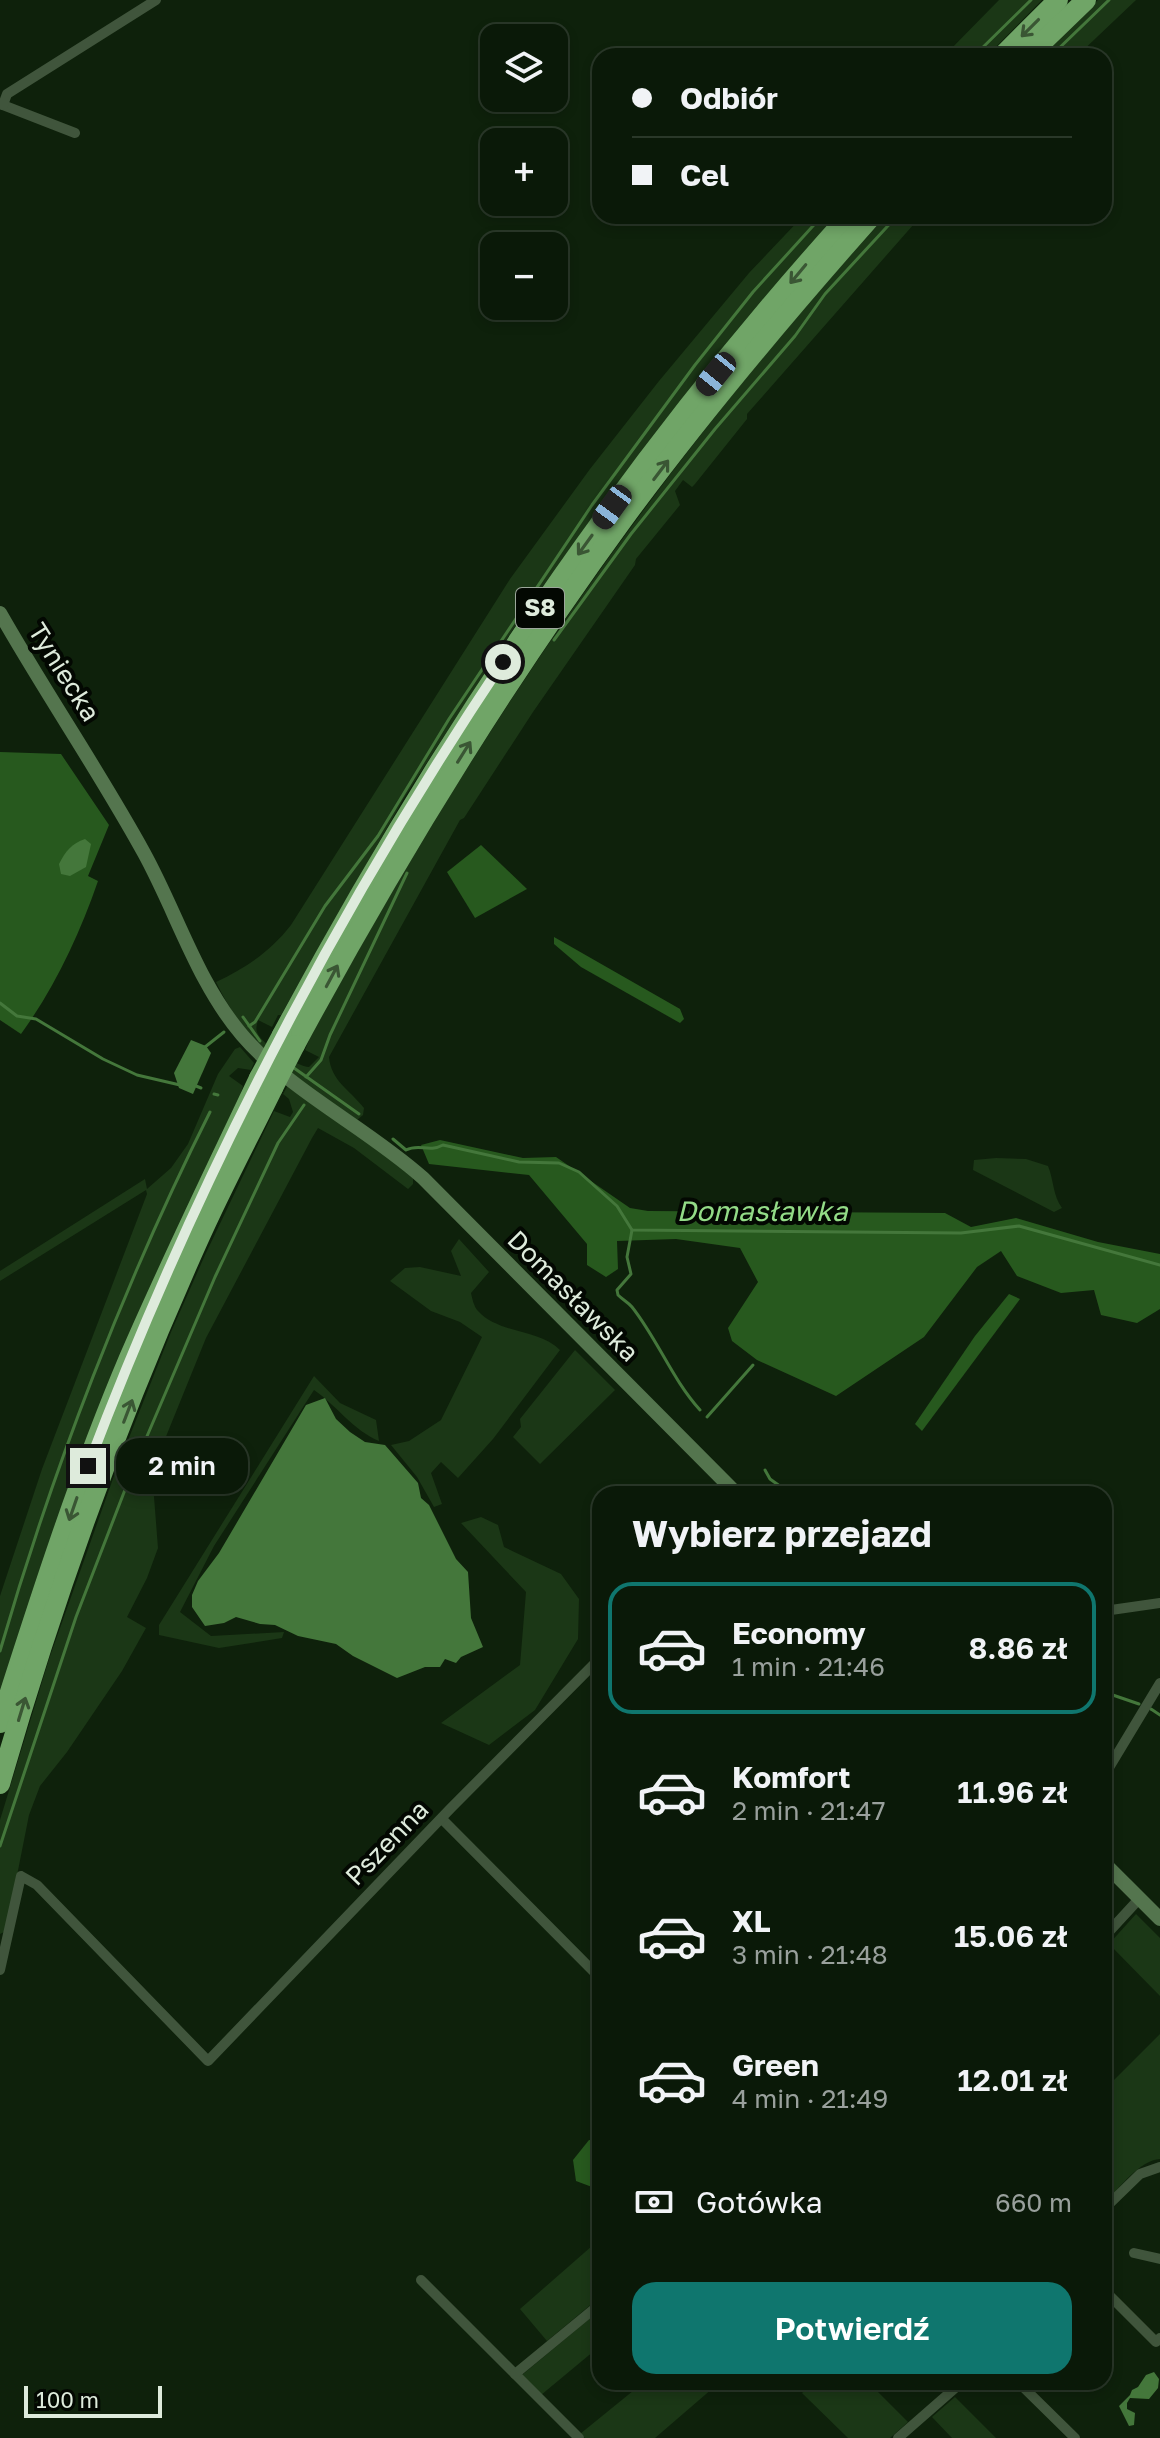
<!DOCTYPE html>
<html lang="pl">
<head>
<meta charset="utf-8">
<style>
  :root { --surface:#0a1908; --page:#132212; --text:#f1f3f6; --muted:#99a09c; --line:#2a3829; --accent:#0f766e }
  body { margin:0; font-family:"Golos Text",sans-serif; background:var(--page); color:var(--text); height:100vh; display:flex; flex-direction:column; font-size:30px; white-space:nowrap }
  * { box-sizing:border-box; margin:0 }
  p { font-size:26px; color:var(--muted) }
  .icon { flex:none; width:44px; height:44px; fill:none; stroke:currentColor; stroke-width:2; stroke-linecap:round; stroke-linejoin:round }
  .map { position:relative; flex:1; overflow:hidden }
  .side { position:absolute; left:592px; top:1486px; width:520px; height:904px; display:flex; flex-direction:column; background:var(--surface); border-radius:24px; box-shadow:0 4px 12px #0003,0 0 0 2px var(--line) }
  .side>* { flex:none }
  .guide { position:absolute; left:592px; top:48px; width:520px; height:176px; border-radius:24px; box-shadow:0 4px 12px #0003,0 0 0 2px var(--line); display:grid; align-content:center; height:176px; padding:0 40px; background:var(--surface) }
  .fabs { position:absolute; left:480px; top:24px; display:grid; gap:16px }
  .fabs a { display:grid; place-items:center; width:88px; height:88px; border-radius:16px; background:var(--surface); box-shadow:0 4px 12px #0003,0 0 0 2px var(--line); font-size:40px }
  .scale { position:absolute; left:24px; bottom:20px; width:138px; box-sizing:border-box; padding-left:8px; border:4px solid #deebdc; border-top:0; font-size:22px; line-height:28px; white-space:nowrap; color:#deebdc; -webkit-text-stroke:6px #030802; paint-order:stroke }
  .end { position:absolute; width:36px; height:36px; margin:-18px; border:10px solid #deebdc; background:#111; box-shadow:0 0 0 4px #111 }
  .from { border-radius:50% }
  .bubble { position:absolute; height:56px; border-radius:24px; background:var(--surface); box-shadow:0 4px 12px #0003,0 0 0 2px var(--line); font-size:26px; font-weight:600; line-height:56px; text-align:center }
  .car { position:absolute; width:24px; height:48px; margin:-24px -12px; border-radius:10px; box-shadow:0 0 6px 2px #0007; background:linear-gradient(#222 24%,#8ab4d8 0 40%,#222 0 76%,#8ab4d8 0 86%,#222 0) }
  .guide b { display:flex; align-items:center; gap:28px; height:76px; font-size:30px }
  .guide b+b { border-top:2px solid var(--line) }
  .guide i { width:20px; height:20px; background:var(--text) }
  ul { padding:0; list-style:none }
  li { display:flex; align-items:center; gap:24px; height:132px; margin:0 16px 12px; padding:0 24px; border:4px solid transparent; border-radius:24px }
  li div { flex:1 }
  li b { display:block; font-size:30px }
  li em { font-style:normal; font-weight:600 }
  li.selected { border-color:var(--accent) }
  li>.icon { width:72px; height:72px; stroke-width:1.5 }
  h2 { padding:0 40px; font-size:36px; line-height:96px }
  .pay { display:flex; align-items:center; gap:20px; height:88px; padding:0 40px; font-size:30px }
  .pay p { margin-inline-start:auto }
  .action { display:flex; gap:16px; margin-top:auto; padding:16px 40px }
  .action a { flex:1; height:92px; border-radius:24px; background:var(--accent); color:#fff; font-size:32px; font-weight:600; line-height:92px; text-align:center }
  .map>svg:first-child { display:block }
</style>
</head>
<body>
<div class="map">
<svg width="1160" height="2438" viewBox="0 0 1160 2438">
  <rect width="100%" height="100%" fill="#0e210b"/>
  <!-- green -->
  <g fill="#1b3716">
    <polygon points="999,0 1042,0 987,56 944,56"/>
    <polygon points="1098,0 1136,0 1077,56 1040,56"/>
    <path d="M803,216H836L613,489L523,614L404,798L281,1015H278L272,1027L258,1020C257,1025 255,1029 258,1034C262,1044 298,1067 309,1067L319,1057L305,1050L310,1038C469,743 659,463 886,216H921L747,414V419L695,484L692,487L683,480L675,491L680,505L636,559L635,565L533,712L464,818L460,820L329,1057C331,1081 350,1090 364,1108L363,1115L357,1120C297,1078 249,1051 216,982C247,967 270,952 291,925L510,579L590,469L659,381L749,273Z"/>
    <polygon points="240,1047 254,1063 251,1070 238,1068 229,1076 243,1086 240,1097 149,1292 0,1692 0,1596 42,1469 147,1194 146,1190 0,1281 0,1271 145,1179 147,1189 171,1168 188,1144 218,1074 235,1049"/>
    <polygon points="288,1085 352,1127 413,1178 413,1184 408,1189 354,1148 318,1128 312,1138 206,1338 152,1471 158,1548 147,1578 127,1617 146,1628 122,1671 67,1752 40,1786 29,1815 6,1931 0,1934 0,1820 49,1659 115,1473 171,1332 205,1255 274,1111 290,1117 293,1112 289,1099 283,1094"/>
    <path d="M996,1158L1026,1159L1048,1166C1054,1181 1053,1196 1062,1208L1054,1212L973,1170L974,1160Z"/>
    <path d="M459,1239L489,1272L471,1293C472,1298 474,1307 478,1311C499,1334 539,1329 560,1350L493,1439L458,1478L441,1462L431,1473L442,1504L434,1507L417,1477L391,1445L409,1441L441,1420L482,1337L460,1322L431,1311L390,1281L405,1268L420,1267L461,1276L451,1251Z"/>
    <polygon points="575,1350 615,1390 540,1464 513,1437 521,1427 520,1419"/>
    <path d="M314,1376L340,1403L376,1420L379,1441C354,1431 336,1405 314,1390L214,1546L180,1612L211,1636L284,1632L282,1638L219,1648L159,1635V1625Z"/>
    <polygon points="481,1517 498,1525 504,1547 561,1574 579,1599 578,1639 535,1710 489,1745 441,1723 520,1665 526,1592 461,1523"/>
    <polygon points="1136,1914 1160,1938 1160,1996 1109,1944"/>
    <path d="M1160,2034V2159C1140,2160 1118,2189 1104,2204V2090Z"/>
    <polygon points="600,2239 600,2297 547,2341 520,2309"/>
    <polygon points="600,2310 600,2346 541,2395 522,2375"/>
    <polygon points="644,2382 720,2382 655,2438 585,2438 580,2434"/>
    <polygon points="815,2382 868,2382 908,2422 890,2438 848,2438 802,2393"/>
    <polygon points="955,2397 996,2438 952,2438 932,2417"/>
  </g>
  <!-- forest -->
  <g fill="#27591e">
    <path d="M0,752L61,754L109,825L88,876L98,881C79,936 55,987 21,1034L0,1020Z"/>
    <polygon points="481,845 527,889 475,918 447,872"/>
    <polygon points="554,937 680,1009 684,1019 680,1023 581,967 554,944"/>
    <polygon points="440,1140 523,1158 556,1157 630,1208 648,1211 945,1213 971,1227 1016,1218 1098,1242 1160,1254 1160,1309 1137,1323 1101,1315 1094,1290 1061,1293 1017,1276 1001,1251 977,1267 924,1337 836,1396 757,1360 732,1341 728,1328 758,1282 740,1248 676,1239 617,1241 618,1269 606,1277 587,1265 587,1244 529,1175 429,1164 421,1145"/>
    <polygon points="1009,1294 1020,1299 922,1431 915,1424 975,1336"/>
    <polygon points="589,2140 600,2141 600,2190 576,2181 573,2160"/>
  </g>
  <!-- water -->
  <g fill="#44773b">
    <path d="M85,839L91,844L86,867L70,876L61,874L59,864C65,852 72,843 85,839Z"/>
    <polygon points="191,1040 206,1046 211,1053 193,1094 179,1088 174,1073"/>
    <polygon points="325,1398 336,1419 350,1432 365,1442 385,1445 418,1483 421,1498 429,1505 456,1559 468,1572 471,1618 483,1647 461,1657 456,1663 445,1659 440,1667 425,1667 397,1678 353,1656 336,1644 298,1636 275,1625 260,1624 236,1617 224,1623 205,1626 192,1607 192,1595 198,1581 219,1553 306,1405"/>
    <polygon points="1154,2372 1159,2379 1158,2388 1149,2399 1130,2398 1127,2403 1127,2409 1135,2413 1134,2425 1129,2426 1119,2406 1130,2395 1132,2390 1138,2387 1146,2375"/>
  </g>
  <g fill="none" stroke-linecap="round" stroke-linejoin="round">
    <!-- stream -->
    <g stroke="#44773b" stroke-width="3">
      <polyline points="974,56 1031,0"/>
      <polyline points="1051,56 1109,0"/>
      <polyline points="554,640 631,534 715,429 795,336 825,294 897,216"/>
      <polyline points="0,1003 17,1016 36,1019 103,1059 137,1075 180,1085"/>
      <polyline points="243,1017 260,1041"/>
      <polyline points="249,1026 255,1022 325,906 378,836 449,719 592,505 695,365 753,292 822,216"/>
      <polyline points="205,1047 224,1032"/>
      <polyline points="294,1068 359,1114"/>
      <polyline points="306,1077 321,1060 330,1035 407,873"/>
      <polyline points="196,1086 201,1088"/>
      <polyline points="214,1094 218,1095"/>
      <path d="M393,1139L406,1150C420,1143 428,1153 443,1145L519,1162L559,1163L579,1172L617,1206L632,1230L961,1233L1019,1226L1160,1265"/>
      <path d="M632,1230L627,1257L631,1274L617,1290L618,1295C623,1300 628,1302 632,1307C658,1340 672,1379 700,1410"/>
      <polyline points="707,1417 753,1365"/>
      <polyline points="765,1470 770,1479 791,1494"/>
      <path d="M0,1651C52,1471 126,1279 210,1112"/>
      <polyline points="1104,1692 1139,1704"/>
      <polyline points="1151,1709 1160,1715"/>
      <polyline points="0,1846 76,1617 133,1469 215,1277 278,1143 304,1105"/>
    </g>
    <!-- street -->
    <g stroke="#40553c" stroke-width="10">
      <polyline points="0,104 75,133"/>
      <polyline points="3,105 7,94 156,0"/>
      <polyline points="1104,1611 1160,1603"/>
      <polyline points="1104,1776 1160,1683"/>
      <polyline points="442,1819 600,1978"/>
      <polyline points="1104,1937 1139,1899"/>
      <polyline points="0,1970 21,1876 37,1885 208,2061 451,1808 600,1658"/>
      <polyline points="1104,2209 1140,2174 1160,2167"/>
      <polyline points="1134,2253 1160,2259"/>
      <polyline points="421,2280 579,2438"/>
      <polyline points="1104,2290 1156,2342 1160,2338"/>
      <polyline points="515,2374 600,2304"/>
      <polyline points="1018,2382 1075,2438"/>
      <polyline points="898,2438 962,2382"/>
    </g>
    <!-- secondary -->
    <g stroke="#54754e" stroke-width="14">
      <path d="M0,613C46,694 99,771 144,853C177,913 197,982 242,1035C291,1092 366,1127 423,1178L737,1494"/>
      <polyline points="1104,1863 1160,1919"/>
    </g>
    <!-- highway -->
    <g stroke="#70a567" stroke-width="20">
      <polyline points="1002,56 1058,0"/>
      <polyline points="1028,56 1086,0"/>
      <path d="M282,1035C439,741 625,463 849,216"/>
      <path d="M295,1045C393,863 500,688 622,521C700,415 785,314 872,216"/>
      <path d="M0,1723C39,1601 79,1476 129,1358C170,1263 215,1171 259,1078"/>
      <path d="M0,1784C53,1599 119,1416 198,1241C221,1189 248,1139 273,1088"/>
    </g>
    <!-- highway-bridge -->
    <g stroke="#70a567" stroke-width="20">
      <polyline points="259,1078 282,1035"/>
      <polyline points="273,1088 295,1045"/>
    </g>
  </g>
  <!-- one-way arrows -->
  <defs><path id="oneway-shaft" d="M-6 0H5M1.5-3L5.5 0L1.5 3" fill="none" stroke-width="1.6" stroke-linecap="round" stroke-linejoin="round" transform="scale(2)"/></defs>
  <g stroke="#3a5634">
    <use href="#oneway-shaft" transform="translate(1030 28) rotate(135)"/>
    <use href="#oneway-shaft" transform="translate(798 274) rotate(130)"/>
    <use href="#oneway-shaft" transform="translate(661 470) rotate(-53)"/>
    <use href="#oneway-shaft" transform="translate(585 545) rotate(126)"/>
    <use href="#oneway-shaft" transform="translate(464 752) rotate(-58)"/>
    <use href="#oneway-shaft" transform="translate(332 976) rotate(-62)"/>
    <use href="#oneway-shaft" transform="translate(128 1411) rotate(-69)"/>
    <use href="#oneway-shaft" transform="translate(73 1509) rotate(109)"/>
    <use href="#oneway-shaft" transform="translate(22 1709) rotate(-73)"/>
  </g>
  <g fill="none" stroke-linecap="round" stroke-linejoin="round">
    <!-- route -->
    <path stroke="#deebdc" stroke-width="10" d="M88,1466C195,1184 335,913 503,662"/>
  </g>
  <g text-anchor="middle" stroke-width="8" stroke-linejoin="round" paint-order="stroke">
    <!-- shield labels -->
    <rect fill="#030802" stroke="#9ca79b" stroke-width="2" x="516" y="588" width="48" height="40" rx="6"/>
    <g font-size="24" font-weight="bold" fill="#deebdc">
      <text x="540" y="616">S8</text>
    </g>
    <!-- street labels -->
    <g font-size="26" fill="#deebdc" stroke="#030802">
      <text transform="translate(64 672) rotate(58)" y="9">Tyniecka</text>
      <text transform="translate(573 1296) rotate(45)" y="9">Domasławska</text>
      <text transform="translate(387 1843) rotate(-46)" y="9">Pszenna</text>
    </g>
    <!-- water labels -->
    <g font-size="28" font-style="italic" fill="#93db87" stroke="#030802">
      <text x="762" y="1221">Domasławka</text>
    </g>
  </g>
</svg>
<div class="fabs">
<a><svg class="icon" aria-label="layers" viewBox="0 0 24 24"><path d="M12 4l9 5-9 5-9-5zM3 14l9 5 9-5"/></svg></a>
<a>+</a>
<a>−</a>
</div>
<div class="scale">100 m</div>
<i class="end from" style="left:503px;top:662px"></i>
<i class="end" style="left:88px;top:1466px"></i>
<div class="bubble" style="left:116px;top:1438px;width:132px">2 min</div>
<i class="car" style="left:716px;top:374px;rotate:219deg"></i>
<i class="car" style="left:612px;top:507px;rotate:216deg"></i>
<div class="guide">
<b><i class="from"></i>Odbiór</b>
<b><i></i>Cel</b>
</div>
<section class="side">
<h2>Wybierz przejazd</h2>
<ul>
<li class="selected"><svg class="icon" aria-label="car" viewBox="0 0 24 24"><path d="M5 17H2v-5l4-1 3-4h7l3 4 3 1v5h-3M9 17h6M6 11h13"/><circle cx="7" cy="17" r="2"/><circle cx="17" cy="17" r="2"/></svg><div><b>Economy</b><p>1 min · 21:46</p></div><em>8.86 zł</em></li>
<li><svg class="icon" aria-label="car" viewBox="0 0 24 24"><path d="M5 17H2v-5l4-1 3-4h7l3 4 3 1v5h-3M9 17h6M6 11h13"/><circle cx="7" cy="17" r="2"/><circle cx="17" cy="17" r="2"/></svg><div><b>Komfort</b><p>2 min · 21:47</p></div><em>11.96 zł</em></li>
<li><svg class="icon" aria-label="car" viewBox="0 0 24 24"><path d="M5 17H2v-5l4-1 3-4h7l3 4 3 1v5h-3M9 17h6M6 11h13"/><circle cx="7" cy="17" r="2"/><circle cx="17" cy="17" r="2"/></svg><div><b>XL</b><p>3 min · 21:48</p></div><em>15.06 zł</em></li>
<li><svg class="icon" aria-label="car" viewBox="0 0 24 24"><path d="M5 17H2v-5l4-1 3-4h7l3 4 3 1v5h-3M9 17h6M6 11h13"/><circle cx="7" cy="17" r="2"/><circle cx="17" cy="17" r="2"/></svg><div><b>Green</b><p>4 min · 21:49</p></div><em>12.01 zł</em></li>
</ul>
<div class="pay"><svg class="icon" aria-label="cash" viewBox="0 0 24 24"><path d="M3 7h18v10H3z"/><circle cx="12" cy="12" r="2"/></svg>Gotówka<p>660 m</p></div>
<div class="action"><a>Potwierdź</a></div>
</section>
</div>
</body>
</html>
